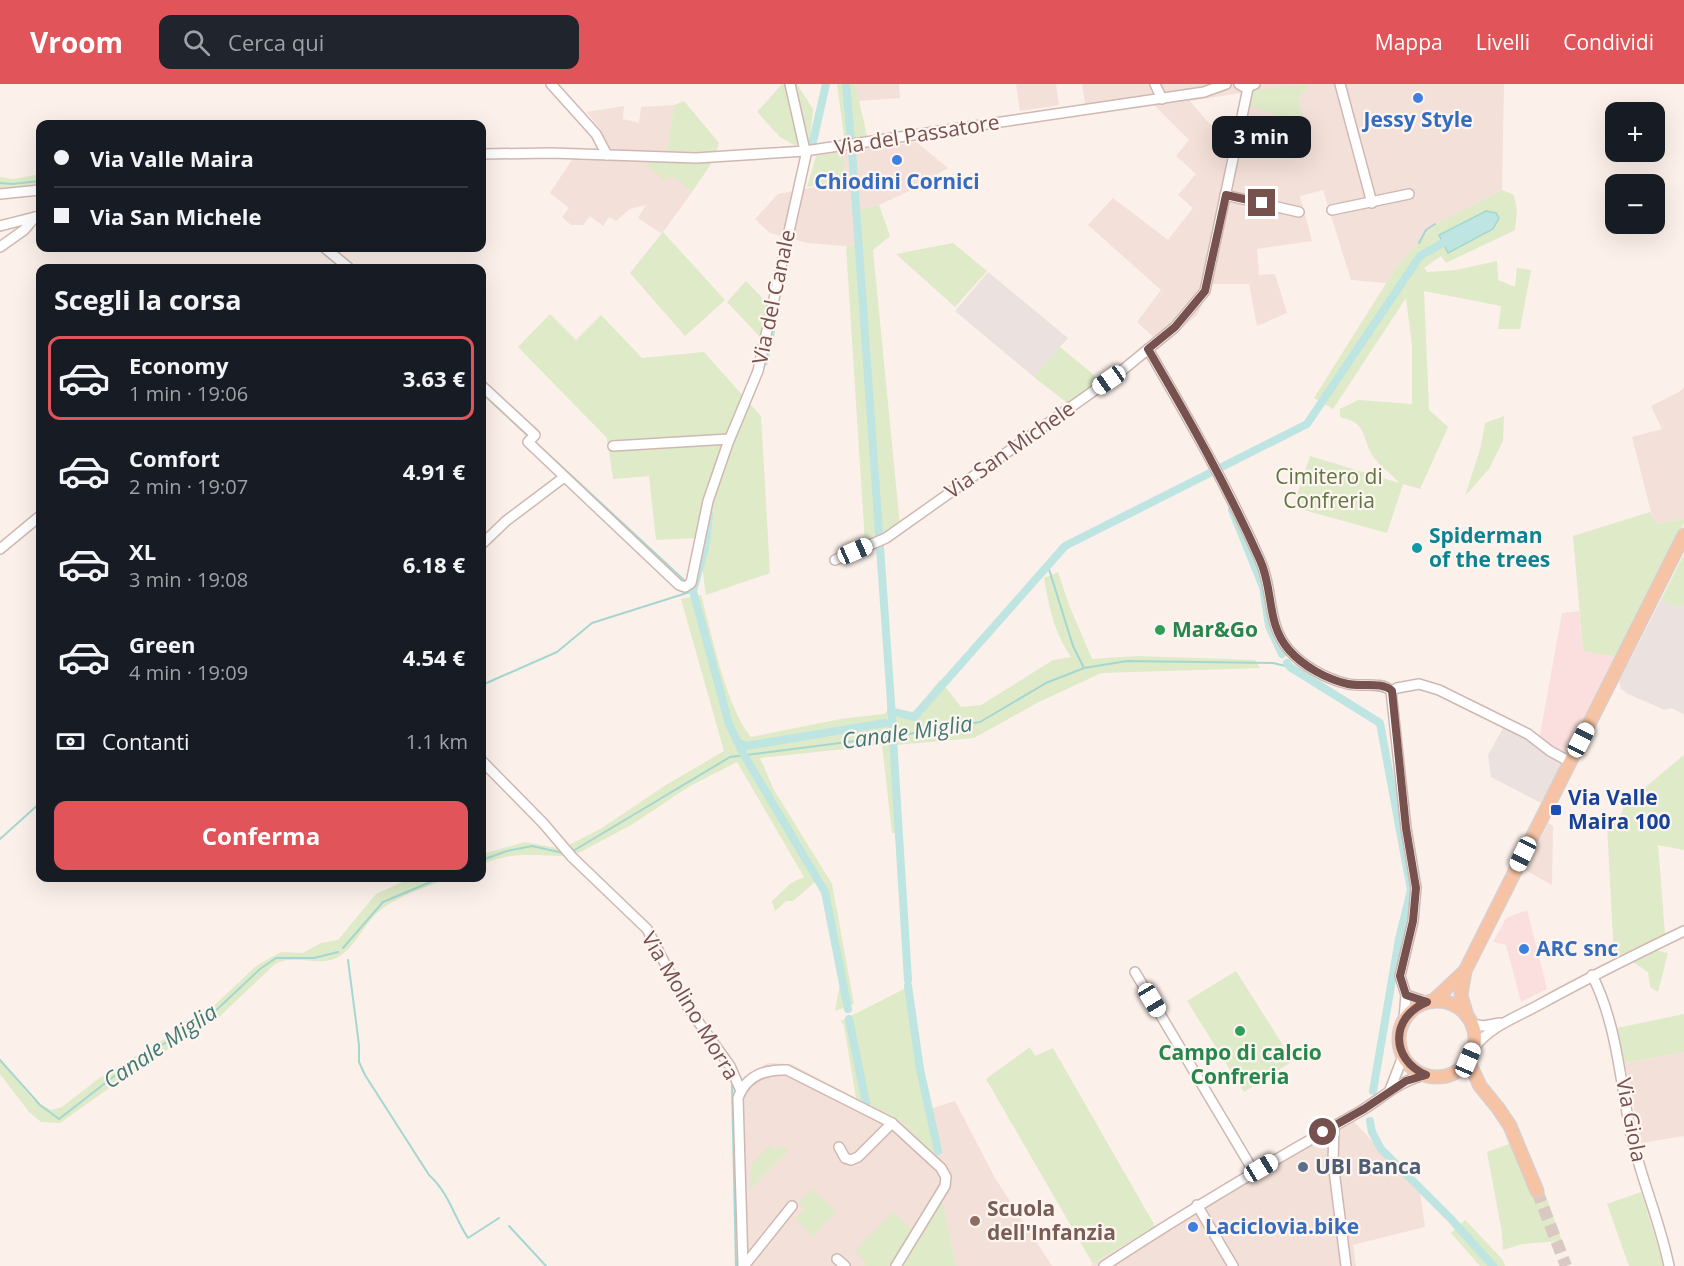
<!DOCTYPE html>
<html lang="it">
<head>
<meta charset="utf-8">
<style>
  :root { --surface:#171b24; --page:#20242c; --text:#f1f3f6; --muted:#9ea1a6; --line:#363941; --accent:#e0545a }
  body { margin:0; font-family:"Open Sans",sans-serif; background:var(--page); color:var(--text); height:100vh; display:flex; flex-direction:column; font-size:22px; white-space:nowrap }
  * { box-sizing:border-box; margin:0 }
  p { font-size:20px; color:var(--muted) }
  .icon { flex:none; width:33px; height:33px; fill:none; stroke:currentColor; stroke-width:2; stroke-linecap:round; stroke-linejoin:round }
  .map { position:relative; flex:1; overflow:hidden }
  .panel { position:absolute; left:36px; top:180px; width:450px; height:618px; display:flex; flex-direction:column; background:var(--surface); border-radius:12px; box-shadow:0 6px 24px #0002 }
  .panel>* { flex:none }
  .guide { position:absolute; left:36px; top:36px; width:450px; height:132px; border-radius:12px; box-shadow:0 6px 24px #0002; display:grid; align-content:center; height:132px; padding:0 18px; background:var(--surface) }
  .tools { position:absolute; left:1605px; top:18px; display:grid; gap:12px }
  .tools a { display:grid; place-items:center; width:60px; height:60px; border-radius:12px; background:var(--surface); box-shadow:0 6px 24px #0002; font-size:30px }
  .end { position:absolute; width:27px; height:27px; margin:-14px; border:8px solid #76514e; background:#fff; box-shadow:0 0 0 3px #fff }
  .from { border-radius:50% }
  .bubble { position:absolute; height:42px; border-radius:12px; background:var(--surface); box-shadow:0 6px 24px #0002; font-size:20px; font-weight:700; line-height:42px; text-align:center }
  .car { position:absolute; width:18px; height:36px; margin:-18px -9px; border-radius:8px; box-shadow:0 0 4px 2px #0007; background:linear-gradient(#fff 24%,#345 0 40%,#fff 0 76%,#345 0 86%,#fff 0) }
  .guide b { display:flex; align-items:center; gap:21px; height:57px; font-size:22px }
  .guide b+b { border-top:2px solid var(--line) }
  .guide i { width:15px; height:15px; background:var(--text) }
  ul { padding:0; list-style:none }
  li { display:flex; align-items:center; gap:18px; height:84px; margin:0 12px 9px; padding:0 6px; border:3px solid transparent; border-radius:12px }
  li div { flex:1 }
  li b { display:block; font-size:22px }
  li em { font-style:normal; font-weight:700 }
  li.selected { border-color:var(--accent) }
  li>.icon { width:54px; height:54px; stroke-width:1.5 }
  h2 { padding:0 18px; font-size:27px; line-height:72px }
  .pay { display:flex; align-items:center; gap:15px; height:66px; padding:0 18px; font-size:22px }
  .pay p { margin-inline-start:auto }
  .button { display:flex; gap:12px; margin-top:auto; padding:12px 18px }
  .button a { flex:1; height:69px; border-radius:12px; background:var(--accent); color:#fff; font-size:24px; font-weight:700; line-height:69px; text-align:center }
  header { display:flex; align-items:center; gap:36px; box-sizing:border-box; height:84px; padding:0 30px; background:var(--accent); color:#fff }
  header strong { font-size:28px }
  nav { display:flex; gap:33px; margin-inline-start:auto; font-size:21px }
  .search { width:420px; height:54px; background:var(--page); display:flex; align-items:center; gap:15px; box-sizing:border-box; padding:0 21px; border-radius:12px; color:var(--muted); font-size:22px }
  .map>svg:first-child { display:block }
</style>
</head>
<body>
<header>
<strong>Vroom</strong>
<div class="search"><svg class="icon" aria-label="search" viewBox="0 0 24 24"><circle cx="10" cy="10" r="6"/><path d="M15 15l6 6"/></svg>Cerca qui</div>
<nav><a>Mappa</a><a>Livelli</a><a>Condividi</a></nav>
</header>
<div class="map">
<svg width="1684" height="1182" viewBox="0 0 1684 1182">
  <rect width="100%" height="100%" fill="#fcf0ea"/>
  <!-- residential -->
  <g fill="#f3e0d8" fill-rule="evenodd">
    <polygon points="855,0 899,0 900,14 858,17"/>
    <polygon points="1016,0 1056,0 1059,21 1020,27"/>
    <path d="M1082,0H1504L1502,106L1435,141L1395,185L1386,199L1351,196L1323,106L1300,112L1312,157L1257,165L1259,191L1275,190L1287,229L1257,242L1249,200H1212L1197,231L1162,261L1137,238L1161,206L1088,141L1113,114L1168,156L1193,124L1178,111L1196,90L1176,72L1189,56L1154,21L1087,30ZM1307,5L1298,15L1284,54L1275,30ZM1240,9L1243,15L1232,59L1206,36L1190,17Z"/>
    <polygon points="674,21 666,72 646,81 673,93 692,108 663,148 661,149 638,134 646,121 630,125 616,137 609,133 603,142 590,132 583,141 571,141 562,133 569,124 550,109 573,74 598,74 601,46 587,28 624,22 623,35 639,39 641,23"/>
    <polygon points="916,58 948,84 905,109 879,121 858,127 861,160 846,162 808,159 770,149 755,135 778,110 846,97 843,67"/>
    <polygon points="1684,303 1684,435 1654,440 1632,353 1662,345 1651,322 1679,308"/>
    <polygon points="1548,739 1553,742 1552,801 1525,786"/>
    <polygon points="1684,968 1684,1052 1641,1059 1625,979"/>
    <polygon points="768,979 791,980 900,1037 935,1072 927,1026 955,1017 995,1094 1052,1182 956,1182 942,1118 903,1182 890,1182 912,1146 864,1182 740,1182 732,1006 750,989"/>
    <polygon points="1346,1029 1420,1109 1425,1143 1353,1161 1356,1182 1090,1182"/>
  </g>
  <!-- commercial -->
  <g fill="#fbdfde">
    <polygon points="1579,527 1583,567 1618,573 1564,674 1539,656 1562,529"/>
    <polygon points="1527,826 1547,905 1521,918 1506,861 1493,858 1506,834"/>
  </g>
  <!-- industrial -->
  <g fill="#ebe2df">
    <polygon points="988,188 1068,254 1034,293 955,227"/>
    <polygon points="1661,516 1676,523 1684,521 1684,630 1671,624 1665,626 1628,610 1621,605 1619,597"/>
    <polygon points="1504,642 1563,677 1541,719 1491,693 1488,671"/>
  </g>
  <!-- green -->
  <g fill="#deeac8">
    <polygon points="782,0 797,0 813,25 810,59 794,61 780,53 757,28"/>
    <polygon points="837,0 855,0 868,56 845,59"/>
    <polygon points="1306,1 1308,4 1298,15 1307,48 1284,54 1275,30 1248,22 1254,6"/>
    <polygon points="684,17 719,59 713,77 692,108 673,93 664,96 646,81 666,72 674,21"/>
    <polygon points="843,67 846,97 807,103 816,72"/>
    <polygon points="40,90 40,101 0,106 0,93 13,95"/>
    <path d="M1502,106L1514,111L1517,127L1515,146L1446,179L1441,172L1424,184L1427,188L1456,186L1497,177L1498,196L1515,203L1517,184L1531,186L1520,245H1498L1501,222L1424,207L1429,326L1448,343L1420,405L1403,400L1387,449L1293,423L1310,372L1399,399C1392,390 1382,384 1375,375C1360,356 1371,340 1340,333V325L1358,316L1412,320V261L1406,214L1333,325L1314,314L1395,185L1435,141Z"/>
    <polygon points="879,121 890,152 873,166 900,442 887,452 865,459 846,162 861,160 857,127"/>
    <polygon points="663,148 725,216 685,252 630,189"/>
    <polygon points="953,159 987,187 955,223 896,170"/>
    <polygon points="746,197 767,219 761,254 727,218"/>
    <polygon points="550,230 576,256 601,231 642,274 704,268 761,332 770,489 706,511 698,454 656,456 649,392 613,395 607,354 518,263"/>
    <polygon points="1060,263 1101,297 1067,319 1034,293"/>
    <polygon points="1504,332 1503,357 1489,385 1465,412 1481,362 1485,339"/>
    <polygon points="1650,428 1655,440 1684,435 1684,439 1618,573 1583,567 1573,452"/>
    <polygon points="1684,470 1684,521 1676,523 1661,516"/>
    <path d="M1058,488L1069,521L1092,575L1137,572L1255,576L1260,584L1101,589L1037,619L974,654L896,661L902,750L892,749L882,661L760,674L774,706L832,800L854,920L835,927L840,899L826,833L823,808L815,798L793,817H786L775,827L772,817L791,799L804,793L737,678L690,702L631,741L575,771L567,762L602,744L666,701L724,667L681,515L701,511C712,551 726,623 751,653L841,635L883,630L894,625L914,628L940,596L961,623L981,621L1053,576L1071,573C1054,548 1049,523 1044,494Z"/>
    <polygon points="1684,671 1684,766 1658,761 1665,850 1614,874 1607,740 1619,738 1624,721"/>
    <path d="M525,758L562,765L566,772C532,772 515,767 482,780V770Z"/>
    <path d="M411,794H449C427,803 391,814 375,831C362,844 352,868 334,875C315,882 293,870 275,880L218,934L129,990L60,1039L41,1038L29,1028L0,990V976L33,1016L51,1026L62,1023L98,995L203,932L256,882L270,874L281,868L303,869L321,859L338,856L376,810Z"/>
    <polygon points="1654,866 1668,869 1658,908 1650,903 1648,888 1630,876"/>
    <polygon points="1236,887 1293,977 1244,1008 1187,917"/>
    <polygon points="906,904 936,1072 900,1037 856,1014 844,942 841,937"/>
    <polygon points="1684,930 1684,968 1625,979 1617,944"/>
    <polygon points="1030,963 1035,972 1053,964 1155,1142 1093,1180 986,995"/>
    <polygon points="1512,1059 1531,1111 1544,1107 1562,1157 1522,1160 1503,1166 1502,1149 1487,1068"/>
    <polygon points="770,1061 775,1066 782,1061 788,1067 750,1105 751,1081"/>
    <polygon points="812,1105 836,1128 813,1152 795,1135 805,1125 799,1119"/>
    <polygon points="1641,1108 1664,1182 1629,1182 1607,1120"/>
    <polygon points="942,1117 956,1182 903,1182"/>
    <polygon points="893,1128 912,1146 890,1182 864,1182 866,1179 855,1167"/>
    <polygon points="1465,1136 1503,1176 1505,1182 1480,1182 1451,1149"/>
  </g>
  <!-- water -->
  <polygon fill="#bee5e1" stroke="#a5d7d1" stroke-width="1.5" points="1486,127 1496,129 1499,134 1493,145 1448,169 1439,151"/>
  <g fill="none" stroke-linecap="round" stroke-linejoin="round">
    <!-- stream -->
    <g stroke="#a5d7d1" stroke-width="2">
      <polyline points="0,99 12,100 40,97"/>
      <polyline points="1419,159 1426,146 1435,140"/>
      <polyline points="317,164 339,182"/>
      <polyline points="482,309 529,353"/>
      <polyline points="533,356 685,497"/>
      <polyline points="1048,482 1073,562 1084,584"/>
      <polyline points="482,601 557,568 592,539 693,507"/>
      <polyline points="0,755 40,719"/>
      <polyline points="573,767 730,673 902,651 980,638 1046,599 1084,584 1127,577 1273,579 1290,583"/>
      <polyline points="482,776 507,767 532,762 563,769"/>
      <polyline points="343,864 383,818 440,794"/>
      <path d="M348,876L359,961V978L365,991L429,1091C449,1109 454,1133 468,1154L499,1134"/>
      <polyline points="0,976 40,1021 59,1035 126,983 211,931 260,885 276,874 314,874 338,868"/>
      <polyline points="732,1001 736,1182"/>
      <polyline points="509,1142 546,1182"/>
    </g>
    <!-- canal -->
    <g stroke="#bee5e1" stroke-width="8">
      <polyline points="846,0 851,56"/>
      <polyline points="812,62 826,0"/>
      <polyline points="852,67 893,647"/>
      <polyline points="764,278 771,249"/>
      <polyline points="1232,426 1263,503 1269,542 1282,570"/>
      <polyline points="706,458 709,431"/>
      <polyline points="705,464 693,507 729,640 744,671 825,808 848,925"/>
      <polyline points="1287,579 1290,583 1380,639 1411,806 1399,855 1373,1007"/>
      <polyline points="891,627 914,633 1065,462 1307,340 1420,172 1443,159"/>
      <polyline points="893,655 908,896"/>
      <polyline points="739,659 746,662 885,639"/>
      <polyline points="908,902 920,985 938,1067"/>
      <polyline points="849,935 866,1019"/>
      <polyline points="1370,1037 1372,1048 1381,1065 1451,1135 1493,1182"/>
    </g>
    <!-- major-tunnel -->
    <polyline stroke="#dac8c3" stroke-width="12" stroke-dasharray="12 6" stroke-linecap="butt" points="1537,1107 1566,1182"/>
    <!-- minor casing -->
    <g stroke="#d0b8b2" stroke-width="12">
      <g id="minor">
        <polyline points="551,0 596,50 607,71"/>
        <polyline points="1155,0 1162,15"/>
        <polyline points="1239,0 1246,4 1255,0"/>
        <polyline points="1340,0 1372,119"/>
        <polyline points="482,70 552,69 696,74 805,67 1204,8 1226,0"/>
        <polyline points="0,110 40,106"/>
        <polyline points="1225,111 1299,128"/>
        <polyline points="1332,126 1409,110"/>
        <polyline points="0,142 35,133"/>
        <polyline points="0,163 24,146 35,133"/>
        <polyline points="325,164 349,184"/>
        <path d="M1148,265C1188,334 1228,403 1260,476C1274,506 1266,540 1289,566C1303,582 1326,595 1348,600C1360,603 1383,597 1391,607"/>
        <polyline points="482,302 535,351 528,358 679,501 685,503 691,499 708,417 728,359 758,287 806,71 790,0"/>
        <polyline points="613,362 729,355"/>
        <polyline points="482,460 506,437 563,394"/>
        <polyline points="0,465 40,432"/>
        <polyline points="835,476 886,454 1119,289 1175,243 1205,207 1248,4"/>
        <polyline points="1391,607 1406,744 1416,804 1413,837 1400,892 1406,911 1404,935"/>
        <polyline points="1391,607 1397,604 1419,600 1439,606 1528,650 1550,667 1570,678"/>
        <polyline points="482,677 543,739 572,773 647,845 687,922 730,982 741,1007"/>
        <polyline points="1135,888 1254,1088"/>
        <path d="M1592,891C1617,940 1620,997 1631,1050C1641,1095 1660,1137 1669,1182"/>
        <polyline points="1406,911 1427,918"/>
        <polyline points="1472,940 1483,942 1500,939"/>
        <path d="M1474,964C1488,944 1514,934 1535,923C1584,896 1634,871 1684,847"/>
        <polyline points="1390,1006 1403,972"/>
        <polyline points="1334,1042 1333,1078 1346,1182"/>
        <polyline points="839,1063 845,1074 851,1076 858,1073 892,1039"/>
        <polyline points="1197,1121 1233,1182"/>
        <polyline points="837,1175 845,1182"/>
        <path d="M743,1182L738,1014C746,992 765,985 787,986L892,1039L941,1084L946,1093L945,1102L896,1182"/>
        <polyline points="744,1182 792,1122"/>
        <path d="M1104,1182C1187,1127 1272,1077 1359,1028C1382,1015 1399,996 1426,991"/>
      </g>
    </g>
    <!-- major casing -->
    <g stroke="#d9cecd" stroke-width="15">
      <g id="major">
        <polyline points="1433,917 1464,888"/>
        <circle cx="1437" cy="955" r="38"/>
        <polyline points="1467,932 1461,911 1465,887 1684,451"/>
        <polyline points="1468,976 1480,1002 1498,1024 1510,1042 1537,1107"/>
      </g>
    </g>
    <!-- minor -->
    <use href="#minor" stroke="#fff" stroke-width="9"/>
    <!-- major -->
    <use href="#major" stroke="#f7c3a5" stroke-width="12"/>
  </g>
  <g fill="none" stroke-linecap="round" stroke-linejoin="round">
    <!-- route -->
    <path stroke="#76514e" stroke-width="8" d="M1262,119L1226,111L1205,207L1175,243L1148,265C1189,335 1227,402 1260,476C1274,506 1266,540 1289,566C1303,582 1326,595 1348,600C1360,603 1383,597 1392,607L1406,744L1416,804L1413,837L1400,892L1406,911L1427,918C1390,933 1390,975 1426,991L1406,997L1364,1025L1323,1048"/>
  </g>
  <!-- markers -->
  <g fill="#3f7fe0" stroke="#fef5f0" stroke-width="2">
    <circle cx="1418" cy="14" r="6"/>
    <circle cx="897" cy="76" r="6"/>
    <circle cx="1524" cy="865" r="6"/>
    <circle cx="1193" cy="1143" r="6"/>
  </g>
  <circle fill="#0f9aa8" stroke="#fef5f0" stroke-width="2" cx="1417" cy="464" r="6"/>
  <g fill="#2e9e5b" stroke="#fef5f0" stroke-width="2">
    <circle cx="1160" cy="546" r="6"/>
    <circle cx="1240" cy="947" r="6"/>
  </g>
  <rect fill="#1a4fb4" stroke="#fef5f0" stroke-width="2" x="1550" y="720" width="12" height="12" rx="3"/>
  <circle fill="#5c6f8a" stroke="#fef5f0" stroke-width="2" cx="1303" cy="1083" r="6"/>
  <circle fill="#8d6e63" stroke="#fef5f0" stroke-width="2" cx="975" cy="1137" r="6"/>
  <g text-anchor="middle" stroke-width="4.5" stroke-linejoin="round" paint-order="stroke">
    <!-- shop labels -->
    <g font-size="21" font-weight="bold" fill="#366cbe" stroke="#fef5f0">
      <text x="1418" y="43">Jessy Style</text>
      <text x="897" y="105">Chiodini Cornici</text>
      <text x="1536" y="872" text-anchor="start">ARC snc</text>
      <text x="1205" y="1150" text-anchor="start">Laciclovia.bike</text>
    </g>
    <!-- street labels -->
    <g font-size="21" fill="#76514e" stroke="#fef5f0">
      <text transform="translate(917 51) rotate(-9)" y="7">Via del Passatore</text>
      <text transform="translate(774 213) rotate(-78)" y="7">Via del Canale</text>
      <text transform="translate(1010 366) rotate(-35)" y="7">Via San Michele</text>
      <text transform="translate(690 922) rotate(59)" y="7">Via Molino Morra</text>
      <text transform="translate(1631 1036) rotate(79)" y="7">Via Giola</text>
    </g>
    <!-- park labels -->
    <g font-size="21" fill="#5f7543" stroke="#fef5f0">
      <text x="1329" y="400">Cimitero di<tspan x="1329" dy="24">Confreria</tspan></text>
    </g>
    <!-- culture labels -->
    <g font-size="21" font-weight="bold" fill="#0d838f" stroke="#fef5f0" text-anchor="start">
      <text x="1429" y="459">Spiderman<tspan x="1429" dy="24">of the trees</tspan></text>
    </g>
    <!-- leisure labels -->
    <g font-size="21" font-weight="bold" fill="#27864d" stroke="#fef5f0" text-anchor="start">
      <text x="1172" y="553">Mar&amp;Go</text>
      <text x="1240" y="976" text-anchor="middle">Campo di calcio<tspan x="1240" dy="24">Confreria</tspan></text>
    </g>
    <!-- transit labels -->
    <g font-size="21" font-weight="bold" fill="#164399" stroke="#fef5f0" text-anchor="start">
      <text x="1568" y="721">Via Valle<tspan x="1568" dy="24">Maira 100</tspan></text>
    </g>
    <!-- service labels -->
    <g font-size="21" font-weight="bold" fill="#4e5e75" stroke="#fef5f0" text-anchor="start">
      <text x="1315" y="1090">UBI Banca</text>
    </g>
    <!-- education labels -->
    <g font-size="21" font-weight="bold" fill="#785e54" stroke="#fef5f0" text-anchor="start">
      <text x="987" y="1132">Scuola<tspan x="987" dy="24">dell'Infanzia</tspan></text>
    </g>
    <!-- water labels -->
    <g font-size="22" font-style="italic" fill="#417a75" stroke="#fef5f0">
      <text transform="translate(907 648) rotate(-8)" y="8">Canale Miglia</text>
      <text transform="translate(160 962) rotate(-34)" y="8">Canale Miglia</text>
    </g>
  </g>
</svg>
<div class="tools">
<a>+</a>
<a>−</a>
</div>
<i class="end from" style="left:1323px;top:1048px"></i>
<i class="end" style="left:1262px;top:119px"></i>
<div class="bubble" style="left:1212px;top:32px;width:99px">3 min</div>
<i class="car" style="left:1109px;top:296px;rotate:235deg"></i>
<i class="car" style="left:855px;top:467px;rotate:66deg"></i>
<i class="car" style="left:1581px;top:656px;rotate:27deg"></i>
<i class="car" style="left:1523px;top:770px;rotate:206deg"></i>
<i class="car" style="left:1152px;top:916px;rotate:149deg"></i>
<i class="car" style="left:1468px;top:976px;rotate:23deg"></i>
<i class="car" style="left:1261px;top:1084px;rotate:59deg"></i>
<div class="guide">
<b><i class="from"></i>Via Valle Maira</b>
<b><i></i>Via San Michele</b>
</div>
<section class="panel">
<h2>Scegli la corsa</h2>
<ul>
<li class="selected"><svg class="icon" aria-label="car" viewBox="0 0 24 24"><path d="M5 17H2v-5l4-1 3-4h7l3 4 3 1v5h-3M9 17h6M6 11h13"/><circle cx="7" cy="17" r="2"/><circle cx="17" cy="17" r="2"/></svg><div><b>Economy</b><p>1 min · 19:06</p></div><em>3.63 €</em></li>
<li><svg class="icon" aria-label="car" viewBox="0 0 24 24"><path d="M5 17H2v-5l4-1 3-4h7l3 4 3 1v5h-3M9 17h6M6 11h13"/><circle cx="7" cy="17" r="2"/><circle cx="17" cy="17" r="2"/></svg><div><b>Comfort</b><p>2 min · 19:07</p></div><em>4.91 €</em></li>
<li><svg class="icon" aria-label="car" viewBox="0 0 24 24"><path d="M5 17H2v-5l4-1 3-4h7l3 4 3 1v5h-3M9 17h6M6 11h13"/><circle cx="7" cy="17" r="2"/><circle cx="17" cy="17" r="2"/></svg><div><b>XL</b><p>3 min · 19:08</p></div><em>6.18 €</em></li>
<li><svg class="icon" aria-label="car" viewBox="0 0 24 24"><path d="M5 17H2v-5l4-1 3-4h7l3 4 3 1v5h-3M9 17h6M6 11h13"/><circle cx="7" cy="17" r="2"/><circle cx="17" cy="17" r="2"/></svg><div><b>Green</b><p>4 min · 19:09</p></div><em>4.54 €</em></li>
</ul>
<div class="pay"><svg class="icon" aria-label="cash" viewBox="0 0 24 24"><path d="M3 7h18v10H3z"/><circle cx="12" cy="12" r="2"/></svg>Contanti<p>1.1 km</p></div>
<div class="button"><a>Conferma</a></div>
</section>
</div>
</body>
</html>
